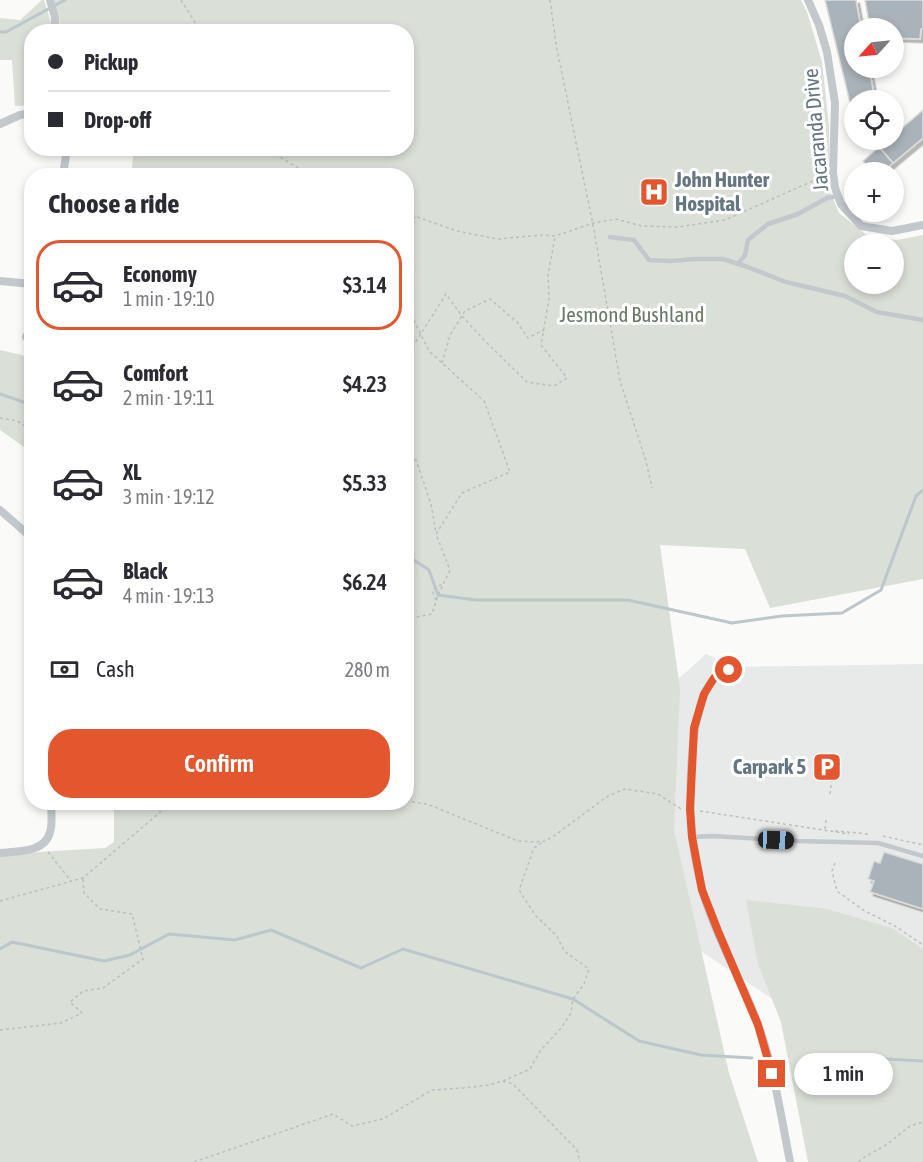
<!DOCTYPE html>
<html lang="en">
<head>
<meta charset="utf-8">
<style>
  :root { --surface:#fff; --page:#f7f7f7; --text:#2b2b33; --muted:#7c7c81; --line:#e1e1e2; --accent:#e4572e }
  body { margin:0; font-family:"Asap Condensed",sans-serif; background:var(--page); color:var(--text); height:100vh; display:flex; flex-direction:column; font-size:22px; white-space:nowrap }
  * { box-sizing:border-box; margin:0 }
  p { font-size:20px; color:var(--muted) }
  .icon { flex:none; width:33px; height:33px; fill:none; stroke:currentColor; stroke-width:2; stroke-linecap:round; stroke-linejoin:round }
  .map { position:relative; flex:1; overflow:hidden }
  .drawer { position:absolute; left:24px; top:168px; width:390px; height:642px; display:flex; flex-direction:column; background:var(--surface); border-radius:24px; box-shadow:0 3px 9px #0003 }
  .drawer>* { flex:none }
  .hud { position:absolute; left:24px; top:24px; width:390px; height:132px; border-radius:24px; box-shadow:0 3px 9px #0003; display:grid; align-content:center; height:132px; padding:0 24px; background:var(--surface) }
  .needle { width:39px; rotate:243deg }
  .tools { position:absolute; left:844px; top:18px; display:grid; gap:12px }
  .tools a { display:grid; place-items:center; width:60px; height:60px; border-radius:50%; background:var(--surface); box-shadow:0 3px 9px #0003; font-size:30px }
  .end { position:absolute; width:27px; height:27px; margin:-14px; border:8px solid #e4572e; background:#fff; box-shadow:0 0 0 3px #fff }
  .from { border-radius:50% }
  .bubble { position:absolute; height:42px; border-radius:21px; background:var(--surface); box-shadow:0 3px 9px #0003; font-size:20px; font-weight:600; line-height:42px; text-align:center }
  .car { position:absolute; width:18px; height:36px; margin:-18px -9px; border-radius:8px; box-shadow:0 0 4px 2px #0007; background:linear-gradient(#222 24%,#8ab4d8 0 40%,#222 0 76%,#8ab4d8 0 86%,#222 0) }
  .hud b { display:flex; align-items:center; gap:21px; height:57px; font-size:22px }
  .hud b+b { border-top:2px solid var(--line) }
  .hud i { width:15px; height:15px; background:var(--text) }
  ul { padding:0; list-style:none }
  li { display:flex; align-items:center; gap:18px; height:90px; margin:0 12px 9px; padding:0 12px; border:3px solid transparent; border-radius:24px }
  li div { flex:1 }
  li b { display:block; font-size:22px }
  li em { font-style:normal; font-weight:600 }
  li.active { border-color:var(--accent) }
  li>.icon { width:54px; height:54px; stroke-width:1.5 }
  h2 { padding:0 24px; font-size:27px; line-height:72px }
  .pay { display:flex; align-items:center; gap:15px; height:66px; padding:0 24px; font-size:22px }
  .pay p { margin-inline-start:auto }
  .primary-button { display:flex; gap:12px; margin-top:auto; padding:12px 24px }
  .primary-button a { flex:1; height:69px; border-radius:24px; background:var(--accent); color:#fff; font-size:24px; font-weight:600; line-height:69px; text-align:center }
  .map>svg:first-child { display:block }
</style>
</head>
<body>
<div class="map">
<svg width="923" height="1162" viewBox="0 0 923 1162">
  <defs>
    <filter id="shadow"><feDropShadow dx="3.5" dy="3.5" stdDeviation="0" flood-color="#0004"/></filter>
  </defs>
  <rect width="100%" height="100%" fill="#fafaf8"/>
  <!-- built -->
  <polygon fill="#e8e9e9" points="706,654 733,667 923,664 923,1162 778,1003 515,826"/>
  <!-- green -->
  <g fill="#dadfd7" fill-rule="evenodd">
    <polygon points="42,0 44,0 52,26 52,31 32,32 31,105 15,106 12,60 0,60 0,18 20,20"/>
    <path d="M54,0H801L807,12L822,62L829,126V189L839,213L869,237L897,240L923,235V579L770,608L745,549L660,545L680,689L674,830L729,1073L758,1162H0V856L38,852L105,848L114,842V803L406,802V176L131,175L134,149L406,148V32L60,31L59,16ZM855,244H894V284H855Z"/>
    <polygon points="0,350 22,355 31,361 31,452 0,430"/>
    <polygon points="746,900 827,909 892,928 923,949 923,1162 808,1162 781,1022 758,964"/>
  </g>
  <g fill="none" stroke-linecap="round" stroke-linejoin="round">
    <!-- stream -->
    <g stroke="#bbc7cb" stroke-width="3">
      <polyline points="0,32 6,32 65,0"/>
      <polyline points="0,394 32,405"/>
      <polyline points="406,555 429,570 438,595 476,600 628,600 732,623 782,616 842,613 881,590 916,496 923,490"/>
      <polyline points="0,949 12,942 104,961 130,955 169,934 235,940 271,930 361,968 403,949 573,999 639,1041 701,1055 752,1058"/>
      <polyline points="806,1059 869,1058 923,1061"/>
    </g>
  </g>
  <!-- building -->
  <g fill="#aab3b9" stroke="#dcdcda" stroke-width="1.5" filter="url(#shadow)">
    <polygon points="825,0 856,0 861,28 855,28 855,68 869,68 875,100 855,100 855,138 847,128 846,117 851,107"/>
    <polygon points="865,0 923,0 923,29 921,29 920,39 894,38 894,28 870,28"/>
    <polygon points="923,110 923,138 893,163 879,147 888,140 894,140 894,135"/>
    <polygon points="879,147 893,163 882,172 872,172 863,161"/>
    <polygon points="884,852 923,864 923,909 870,892 874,881 868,879 874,861 880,863"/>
  </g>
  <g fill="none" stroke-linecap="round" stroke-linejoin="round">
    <!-- path -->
    <g stroke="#bbbfc2" stroke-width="1.5" stroke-dasharray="3 3" stroke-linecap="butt">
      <polyline points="181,0 196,24 196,32"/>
      <polyline points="550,0 556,44 594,230 620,381 646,461 652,488"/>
      <polyline points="265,148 303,171 307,176"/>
      <polyline points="406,213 457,231 497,239 543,235 555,236 593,223 616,219 642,226 678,227 725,220 824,176"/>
      <polyline points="406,253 415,217"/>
      <polyline points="406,304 429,351 484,401 510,472 462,493 436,534 450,570 438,595 432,614 406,619"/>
      <polyline points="406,357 446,294 462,316 484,340 527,382 554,386 567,378 541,345 549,299 548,275 555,237"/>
      <polyline points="442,363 450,335 465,311 490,299 517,322 528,338 544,330"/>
      <polyline points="0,418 17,421 32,430"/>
      <polyline points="406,451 416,460 431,504 436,533"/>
      <polyline points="436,600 433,593 434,588 443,584"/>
      <polyline points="830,794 832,778"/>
      <polyline points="406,801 427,804 518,841 536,842 545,841 551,838 608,796 625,789 658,794 681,809"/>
      <polyline points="700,811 849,834"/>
      <polyline points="825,829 826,820"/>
      <polyline points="835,831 869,834"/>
      <polyline points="883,836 923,845"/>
      <polyline points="48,852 71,881"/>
      <polyline points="835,863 832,871 837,891 863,910 895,926 923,945"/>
      <polyline points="0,901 83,878 172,802"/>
      <polyline points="0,1030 61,1023 82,1013 70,1002 83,991 103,988 143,959 132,914 100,909 84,893 83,878"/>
      <polyline points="503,1081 530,1069 540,1051 561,1028 571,1013 573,999 584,984 589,969 564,951 557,936 535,915 519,890 534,848 543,842"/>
      <polyline points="194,1162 333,1114 352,1126 383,1119 432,1090 463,1088 489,1085 502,1081 513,1084 577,1150 580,1162"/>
      <polyline points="859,1162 861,1159 886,1145 910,1126 923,1122"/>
    </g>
    <!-- service -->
    <g stroke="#c3c8cc" stroke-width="4.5">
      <polyline points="610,237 634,240 649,260 670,261 695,259 723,259 745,266 786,282 845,296 877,312 923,320"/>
      <polyline points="738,264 745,255 748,240 768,224 798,214 827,198 838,196"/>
      <polyline points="692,837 712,836 797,841 878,843 923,856"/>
    </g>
    <!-- minor -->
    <g stroke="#c3c8cc" stroke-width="8">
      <polyline points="50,0 55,17 55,32"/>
      <polyline points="808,0 819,25 827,52 835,103 833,172 835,188 841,204 861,226 892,231 923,225"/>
      <polyline points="0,124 20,115 32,113"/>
      <polyline points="63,176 67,148"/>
      <polyline points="0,281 32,284"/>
      <polyline points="26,337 32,326"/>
      <polyline points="0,510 32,538"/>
      <path d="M729,670C725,673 717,675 714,679C688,706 689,799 692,835C694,853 697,871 702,889C715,936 741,978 758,1024C774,1068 781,1116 790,1162"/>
      <path d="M0,853C17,851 45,853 50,832C53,823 51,812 51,802"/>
    </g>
  </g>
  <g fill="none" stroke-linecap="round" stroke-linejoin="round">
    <!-- route -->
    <polyline stroke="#e4572e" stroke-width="8" points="729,670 714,678 704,694 694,728 690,809 692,837 702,890 718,931 758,1025 772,1074"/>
  </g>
  <!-- icons -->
  <defs>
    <g id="hospital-square" transform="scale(1.5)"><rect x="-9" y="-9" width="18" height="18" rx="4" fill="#e4572e" stroke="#fff"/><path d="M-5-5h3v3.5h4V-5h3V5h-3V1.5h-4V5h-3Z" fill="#fff"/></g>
    <g id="parking-square" transform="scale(1.5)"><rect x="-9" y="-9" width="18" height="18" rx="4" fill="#e4572e" stroke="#fff"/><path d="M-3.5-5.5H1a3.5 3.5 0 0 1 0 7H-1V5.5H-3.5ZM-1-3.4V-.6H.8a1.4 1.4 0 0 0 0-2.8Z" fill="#fff"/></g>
  </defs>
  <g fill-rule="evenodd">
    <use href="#hospital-square" x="654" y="192"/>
    <use href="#parking-square" x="827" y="767"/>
  </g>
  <g text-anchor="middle" stroke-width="6" stroke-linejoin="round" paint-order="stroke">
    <!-- street labels -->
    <g font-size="21" fill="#657683" stroke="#fff">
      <text transform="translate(816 130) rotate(-95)" y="7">Jacaranda Drive</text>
    </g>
    <!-- poi labels -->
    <g font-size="21" font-weight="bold" fill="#657683" stroke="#fff" text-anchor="start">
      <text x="675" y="187">John Hunter<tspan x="675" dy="24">Hospital</tspan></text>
      <text x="806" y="774" text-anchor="end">Carpark 5</text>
    </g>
    <!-- park labels -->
    <g font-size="21" fill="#687a64" stroke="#fff">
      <text x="632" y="322">Jesmond Bushland</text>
    </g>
  </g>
</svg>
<div class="tools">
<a><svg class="needle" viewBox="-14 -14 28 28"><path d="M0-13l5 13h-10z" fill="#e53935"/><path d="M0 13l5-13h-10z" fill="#7c7c81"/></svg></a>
<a><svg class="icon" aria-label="locate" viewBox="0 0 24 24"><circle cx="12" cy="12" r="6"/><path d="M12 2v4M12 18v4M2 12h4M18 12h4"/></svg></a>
<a>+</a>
<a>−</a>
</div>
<i class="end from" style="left:729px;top:670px"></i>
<i class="end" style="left:772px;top:1074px"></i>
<div class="bubble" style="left:794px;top:1053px;width:99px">1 min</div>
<i class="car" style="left:776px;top:840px;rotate:92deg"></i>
<div class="hud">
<b><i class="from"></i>Pickup</b>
<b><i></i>Drop-off</b>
</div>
<section class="drawer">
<h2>Choose a ride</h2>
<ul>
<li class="active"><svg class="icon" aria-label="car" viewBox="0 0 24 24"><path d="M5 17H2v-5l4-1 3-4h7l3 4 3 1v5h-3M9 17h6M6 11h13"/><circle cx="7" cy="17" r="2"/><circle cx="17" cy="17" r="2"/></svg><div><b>Economy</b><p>1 min · 19:10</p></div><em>$3.14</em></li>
<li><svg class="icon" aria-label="car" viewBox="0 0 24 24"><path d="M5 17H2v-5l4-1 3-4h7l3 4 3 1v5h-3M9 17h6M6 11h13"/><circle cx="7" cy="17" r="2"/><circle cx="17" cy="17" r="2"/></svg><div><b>Comfort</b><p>2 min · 19:11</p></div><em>$4.23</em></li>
<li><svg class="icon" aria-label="car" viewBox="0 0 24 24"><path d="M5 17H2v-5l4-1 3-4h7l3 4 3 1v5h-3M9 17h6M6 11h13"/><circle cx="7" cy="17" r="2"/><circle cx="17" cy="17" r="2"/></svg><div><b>XL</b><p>3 min · 19:12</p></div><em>$5.33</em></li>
<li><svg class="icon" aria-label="car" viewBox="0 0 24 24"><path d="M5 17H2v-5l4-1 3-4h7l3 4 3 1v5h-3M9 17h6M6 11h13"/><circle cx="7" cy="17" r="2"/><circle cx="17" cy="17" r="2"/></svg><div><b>Black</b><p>4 min · 19:13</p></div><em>$6.24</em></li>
</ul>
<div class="pay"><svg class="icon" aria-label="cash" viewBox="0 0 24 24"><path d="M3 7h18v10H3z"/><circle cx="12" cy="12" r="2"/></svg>Cash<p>280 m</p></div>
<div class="primary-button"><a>Confirm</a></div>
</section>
</div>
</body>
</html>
